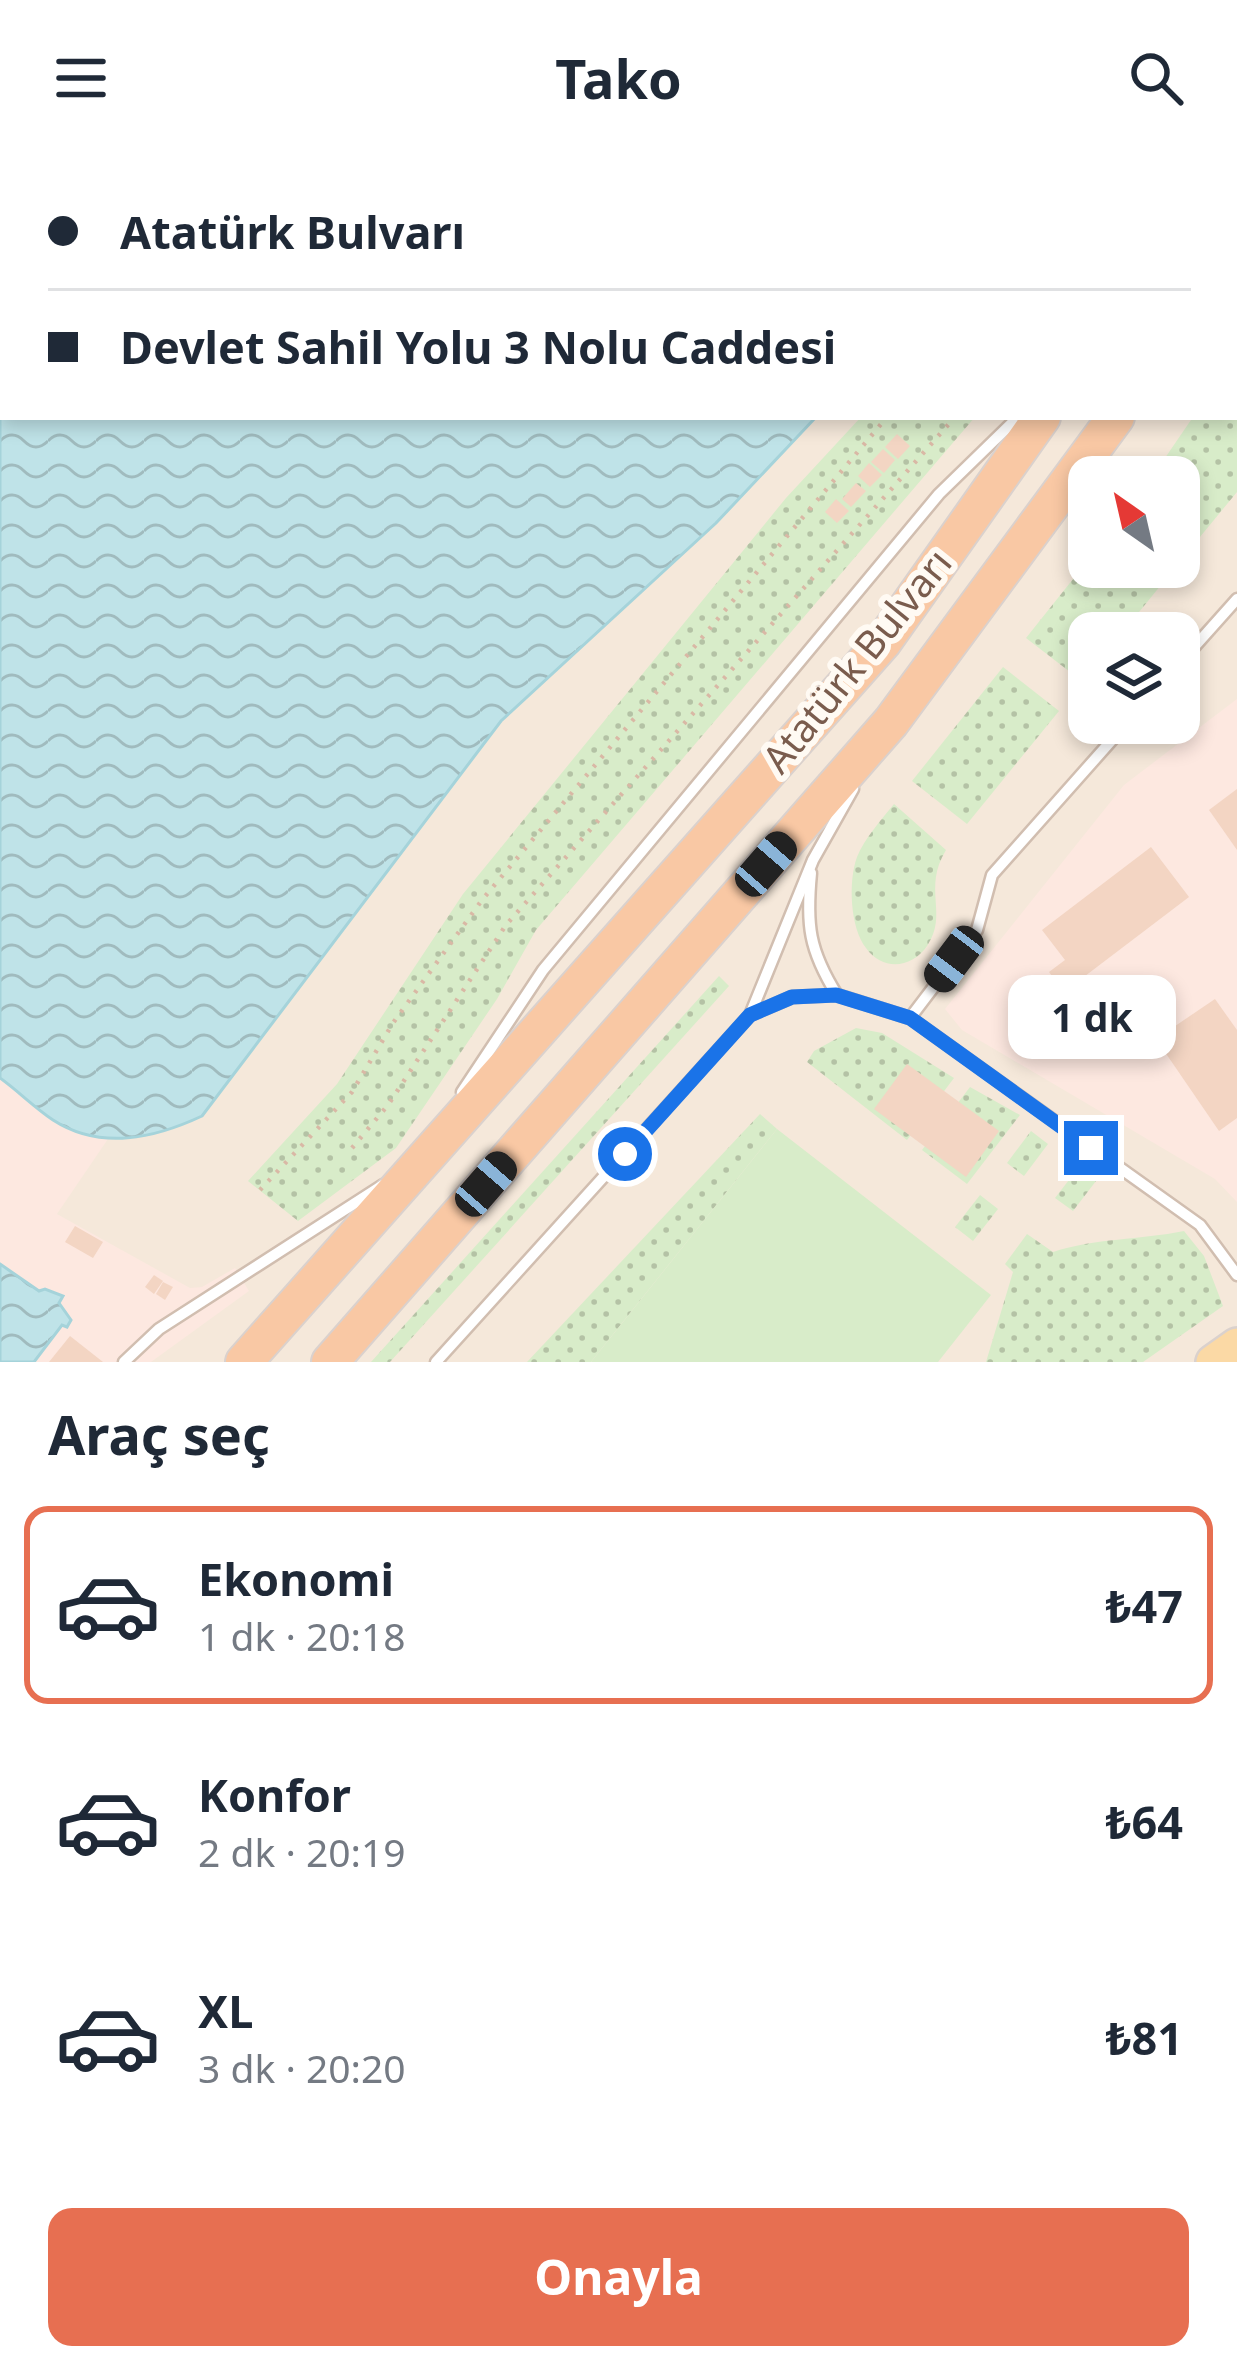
<!DOCTYPE html>
<html lang="tr">
<head>
<meta charset="utf-8">
<style>
  :root { --surface:#fff; --page:#f2f2f3; --text:#1f2937; --muted:#747a83; --line:#e0e1e3; --accent:#e76f51 }
  body { margin:0; font-family:"Noto Sans",sans-serif; background:var(--page); color:var(--text); height:100vh; display:flex; flex-direction:column; font-size:45px; white-space:nowrap }
  * { box-sizing:border-box; margin:0 }
  p { font-size:39px; color:var(--muted) }
  .icon { flex:none; width:66px; height:66px; fill:none; stroke:currentColor; stroke-width:2; stroke-linecap:round; stroke-linejoin:round }
  .map { position:relative; height:1206px; overflow:hidden }
  .panel { display:flex; flex-direction:column; background:var(--surface); flex:1 }
  .panel>* { flex:none }
  .guide { position:absolute; left:0px; top:0px; width:1239px; height:264px; box-shadow:0 6px 18px #0003; display:grid; align-content:center; height:264px; padding:0 48px; background:var(--surface) }
  .needle { width:78px; rotate:326deg }
  .fabs { position:absolute; left:1068px; top:300px; display:grid; gap:24px }
  .fabs a { display:grid; place-items:center; width:132px; height:132px; border-radius:24px; background:var(--surface); box-shadow:0 6px 18px #0003; font-size:60px }
  .end { position:absolute; width:54px; height:54px; margin:-27px; border:15px solid #1a73e8; background:#fff; box-shadow:0 0 0 6px #fff }
  .from { border-radius:50% }
  .bubble { position:absolute; height:84px; border-radius:24px; background:var(--surface); box-shadow:0 6px 18px #0003; font-size:39px; font-weight:700; line-height:84px; text-align:center }
  .car { position:absolute; width:36px; height:72px; margin:-36px -18px; border-radius:15px; box-shadow:0 0 9px 3px #0007; background:linear-gradient(#222 24%,#8ab4d8 0 40%,#222 0 76%,#8ab4d8 0 86%,#222 0) }
  .guide b { display:flex; align-items:center; gap:42px; height:114px; font-size:45px }
  .guide b+b { border-top:3px solid var(--line) }
  .guide i { width:30px; height:30px; background:var(--text) }
  ul { padding:0; list-style:none }
  li { display:flex; align-items:center; gap:36px; height:198px; margin:0 24px 18px; padding:0 24px; border:6px solid transparent; border-radius:24px }
  li div { flex:1 }
  li b { display:block; font-size:45px }
  li em { font-style:normal; font-weight:700 }
  li.selected { border-color:var(--accent) }
  li>.icon { width:108px; height:108px; stroke-width:1.5 }
  h2 { padding:0 48px; font-size:54px; line-height:144px }
  .action { display:flex; gap:24px; margin-top:auto; padding:24px 48px }
  .action a { flex:1; height:138px; border-radius:24px; background:var(--accent); color:#fff; font-size:48px; font-weight:700; line-height:138px; text-align:center }
  header { display:flex; justify-content:space-between; align-items:center; height:156px; padding:0 48px; background:var(--surface); font-size:54px; font-weight:700 }
  .map>svg:first-child { display:block }
</style>
</head>
<body>
<header><svg class="icon" aria-label="menu" viewBox="0 0 24 24"><path d="M4 6h16M4 12h16M4 18h16"/></svg>Tako<svg class="icon" aria-label="search" viewBox="0 0 24 24"><circle cx="10" cy="10" r="6"/><path d="M15 15l6 6"/></svg></header>
<div class="map">
<svg width="1237" height="1206" viewBox="0 0 1237 1206">
  <defs>
    <pattern id="grass-dots" width="8" height="8" patternUnits="userSpaceOnUse" patternTransform="scale(3)"><rect width="8" height="8" fill="#d8ecc9"/><path d="M2 2h.1M6 6h.1" fill="none" stroke="#b4c2a5" stroke-width="1.8" stroke-linecap="round"/></pattern>
    <pattern id="water-waves" width="16" height="10" patternUnits="userSpaceOnUse" patternTransform="scale(3)"><rect width="16" height="10" fill="#bfe3e8"/><path d="M0 5q4-4 8 0t8 0" fill="none" stroke="#a0bbbe"/></pattern>
  </defs>
  <rect width="100%" height="100%" fill="#fdf6ec"/>
  <!-- residential -->
  <path fill="#f5e8da" fill-rule="evenodd" d="M981,0H1237V1206H34L63,1168L59,1147L0,1108V922L202,960L501,565L716,367L816,261H1236V3H979ZM1089,321H1179V411H1089ZM1089,477H1179V567H1089Z"/>
  <!-- commercial -->
  <g fill="#fde8e0">
    <polygon points="1237,543 1237,1046 1215,1023 962,874 945,853 1124,629"/>
    <polygon points="0,922 53,964 81,977 108,983 57,1058 190,1132 202,1131 235,1112 249,1135 151,1206 34,1206 63,1168 59,1147 62,1141 40,1136 0,1108"/>
  </g>
  <!-- grass -->
  <g fill="url(#grass-dots)">
    <polygon points="1237,197 1237,336 1195,387 1179,374 1179,321 1152,321 1193,261 1236,261"/>
    <polygon points="861,261 975,261 536,774 497,843 396,992 298,1065 248,1025 337,928 463,738 786,342"/>
    <polygon points="1089,403 1089,411 1174,413 1122,477 1089,477 1089,518 1083,526 1026,482"/>
    <polygon points="1003,511 1059,555 967,668 912,625"/>
    <path d="M894,648L946,694C922,733 949,758 927,790C912,812 883,816 866,792C850,772 848,725 857,701C864,683 882,663 894,648Z"/>
    <polygon points="719,820 729,830 390,1206 371,1206"/>
    <polygon points="856,872 882,877 954,922 907,984 807,906 814,895"/>
    <polygon points="970,931 1020,959 967,1028 922,994"/>
    <polygon points="760,958 777,973 591,1206 527,1206"/>
    <polygon points="1031,975 1048,988 1024,1020 1007,1007"/>
    <polygon points="1079,1011 1096,1025 1073,1055 1055,1042"/>
    <polygon points="980,1039 998,1053 973,1085 955,1071"/>
    <path d="M1184,1075L1204,1100L1223,1150L1143,1206H986L1013,1116L1005,1108L1027,1078L1053,1096C1095,1082 1140,1084 1184,1075Z"/>
  </g>
  <!-- garden -->
  <polygon fill="#d8ecc9" points="777,973 991,1139 938,1206 591,1206"/>
  <!-- water -->
  <g fill="url(#water-waves)" stroke="#a5d3da" stroke-width="3">
    <path d="M0,0H981L3,3V261H816L716,367L501,565L202,960C155,982 101,995 53,964C35,952 18,935 0,922Z"/>
    <polygon points="0,1108 39,1135 45,1133 63,1140 59,1147 71,1164 67,1171 62,1169 34,1206 0,1206"/>
  </g>
  <!-- building -->
  <g fill="#f3d5c3">
    <polygon points="897,278 910,290 898,303 885,291"/>
    <polygon points="883,293 895,304 884,317 871,306"/>
    <polygon points="869,307 882,319 870,331 858,320"/>
    <polygon points="856,327 866,335 851,351 842,343"/>
    <polygon points="836,343 849,355 837,367 825,356"/>
    <polygon points="1237,633 1237,694 1209,654"/>
    <polygon points="1151,691 1189,741 1064,836 1049,816 1065,804 1042,774"/>
    <polygon points="1215,843 1237,874 1237,962 1219,975 1156,883"/>
    <polygon points="907,908 999,975 966,1021 874,953"/>
    <polygon points="75,1070 103,1086 93,1102 65,1086"/>
    <polygon points="154,1119 163,1125 154,1138 145,1131"/>
    <polygon points="163,1126 173,1131 165,1144 156,1138"/>
    <polygon points="70,1180 103,1206 49,1206"/>
  </g>
  <g fill="none" stroke-linecap="round" stroke-linejoin="round">
    <!-- service casing -->
    <g stroke="#d1beb0" stroke-width="15">
      <g id="service">
        <polyline points="1179,508 1237,443"/>
        <path d="M811,717C806,769 809,794 837,839"/>
        <polyline points="750,859 792,841 837,839 910,862 1200,1069 1237,1119"/>
        <polyline points="910,862 977,774 992,719 1127,567"/>
        <polyline points="462,936 543,814 939,338 1018,261"/>
        <polyline points="124,1206 159,1173 383,1029"/>
        <polyline points="436,1206 750,859 813,704 853,633"/>
      </g>
    </g>
    <!-- primary casing -->
    <g stroke="#dad1cd" stroke-width="38">
      <polyline id="primary" points="1213,1206 1237,1189"/>
    </g>
    <!-- trunk casing -->
    <g stroke="#dad1cd" stroke-width="40">
      <g id="trunk">
        <polyline points="1225,3 1227,0"/>
        <polyline points="1236,99 1237,98"/>
        <polyline points="244,1206 883,486 1042,261"/>
        <polyline points="330,1206 891,566 1116,261"/>
      </g>
    </g>
    <!-- path -->
    <g stroke="#d9b8a5" stroke-width="4.5" stroke-dasharray="3 9" stroke-linecap="butt">
      <polyline points="1085,3 1087,0"/>
      <polyline points="1156,3 1158,0"/>
      <polyline points="352,992 388,949 506,769 955,261"/>
      <polyline points="260,1034 352,936 393,867 482,744 887,261"/>
    </g>
    <!-- service -->
    <use href="#service" stroke="#fff" stroke-width="10"/>
    <!-- primary -->
    <use href="#primary" stroke="#fbd9a5" stroke-width="33"/>
    <!-- trunk -->
    <use href="#trunk" stroke="#f9c8a4" stroke-width="36"/>
  </g>
  <g fill="none" stroke-linecap="round" stroke-linejoin="round">
    <!-- route -->
    <polyline stroke="#1a73e8" stroke-width="15" points="625,998 750,859 792,841 836,839 910,862 1091,992"/>
  </g>
  <g text-anchor="middle" stroke-width="12" stroke-linejoin="round" paint-order="stroke">
    <!-- street labels -->
    <g font-size="39" fill="#7a5c4d" stroke="#fffaf3">
      <text transform="translate(857 505) rotate(-51)" y="14">Atatürk Bulvarı</text>
    </g>
  </g>
</svg>
<div class="fabs">
<a><svg class="needle" viewBox="-14 -14 28 28"><path d="M0-13l5 13h-10z" fill="#e53935"/><path d="M0 13l5-13h-10z" fill="#747a83"/></svg></a>
<a><svg class="icon" aria-label="layers" viewBox="0 0 24 24"><path d="M12 4l9 5-9 5-9-5zM3 14l9 5 9-5"/></svg></a>
</div>
<i class="end from" style="left:625px;top:998px"></i>
<i class="end" style="left:1091px;top:992px"></i>
<div class="bubble" style="left:1008px;top:819px;width:168px">1 dk</div>
<i class="car" style="left:766px;top:708px;rotate:41deg"></i>
<i class="car" style="left:954px;top:803px;rotate:217deg"></i>
<i class="car" style="left:486px;top:1028px;rotate:41deg"></i>
<div class="guide">
<b><i class="from"></i>Atatürk Bulvarı</b>
<b><i></i>Devlet Sahil Yolu 3 Nolu Caddesi</b>
</div>
</div>
<section class="panel">
<h2>Araç seç</h2>
<ul>
<li class="selected"><svg class="icon" aria-label="car" viewBox="0 0 24 24"><path d="M5 17H2v-5l4-1 3-4h7l3 4 3 1v5h-3M9 17h6M6 11h13"/><circle cx="7" cy="17" r="2"/><circle cx="17" cy="17" r="2"/></svg><div><b>Ekonomi</b><p>1 dk · 20:18</p></div><em>₺47</em></li>
<li><svg class="icon" aria-label="car" viewBox="0 0 24 24"><path d="M5 17H2v-5l4-1 3-4h7l3 4 3 1v5h-3M9 17h6M6 11h13"/><circle cx="7" cy="17" r="2"/><circle cx="17" cy="17" r="2"/></svg><div><b>Konfor</b><p>2 dk · 20:19</p></div><em>₺64</em></li>
<li><svg class="icon" aria-label="car" viewBox="0 0 24 24"><path d="M5 17H2v-5l4-1 3-4h7l3 4 3 1v5h-3M9 17h6M6 11h13"/><circle cx="7" cy="17" r="2"/><circle cx="17" cy="17" r="2"/></svg><div><b>XL</b><p>3 dk · 20:20</p></div><em>₺81</em></li>
</ul>
<div class="action"><a>Onayla</a></div>
</section>
</body>
</html>
